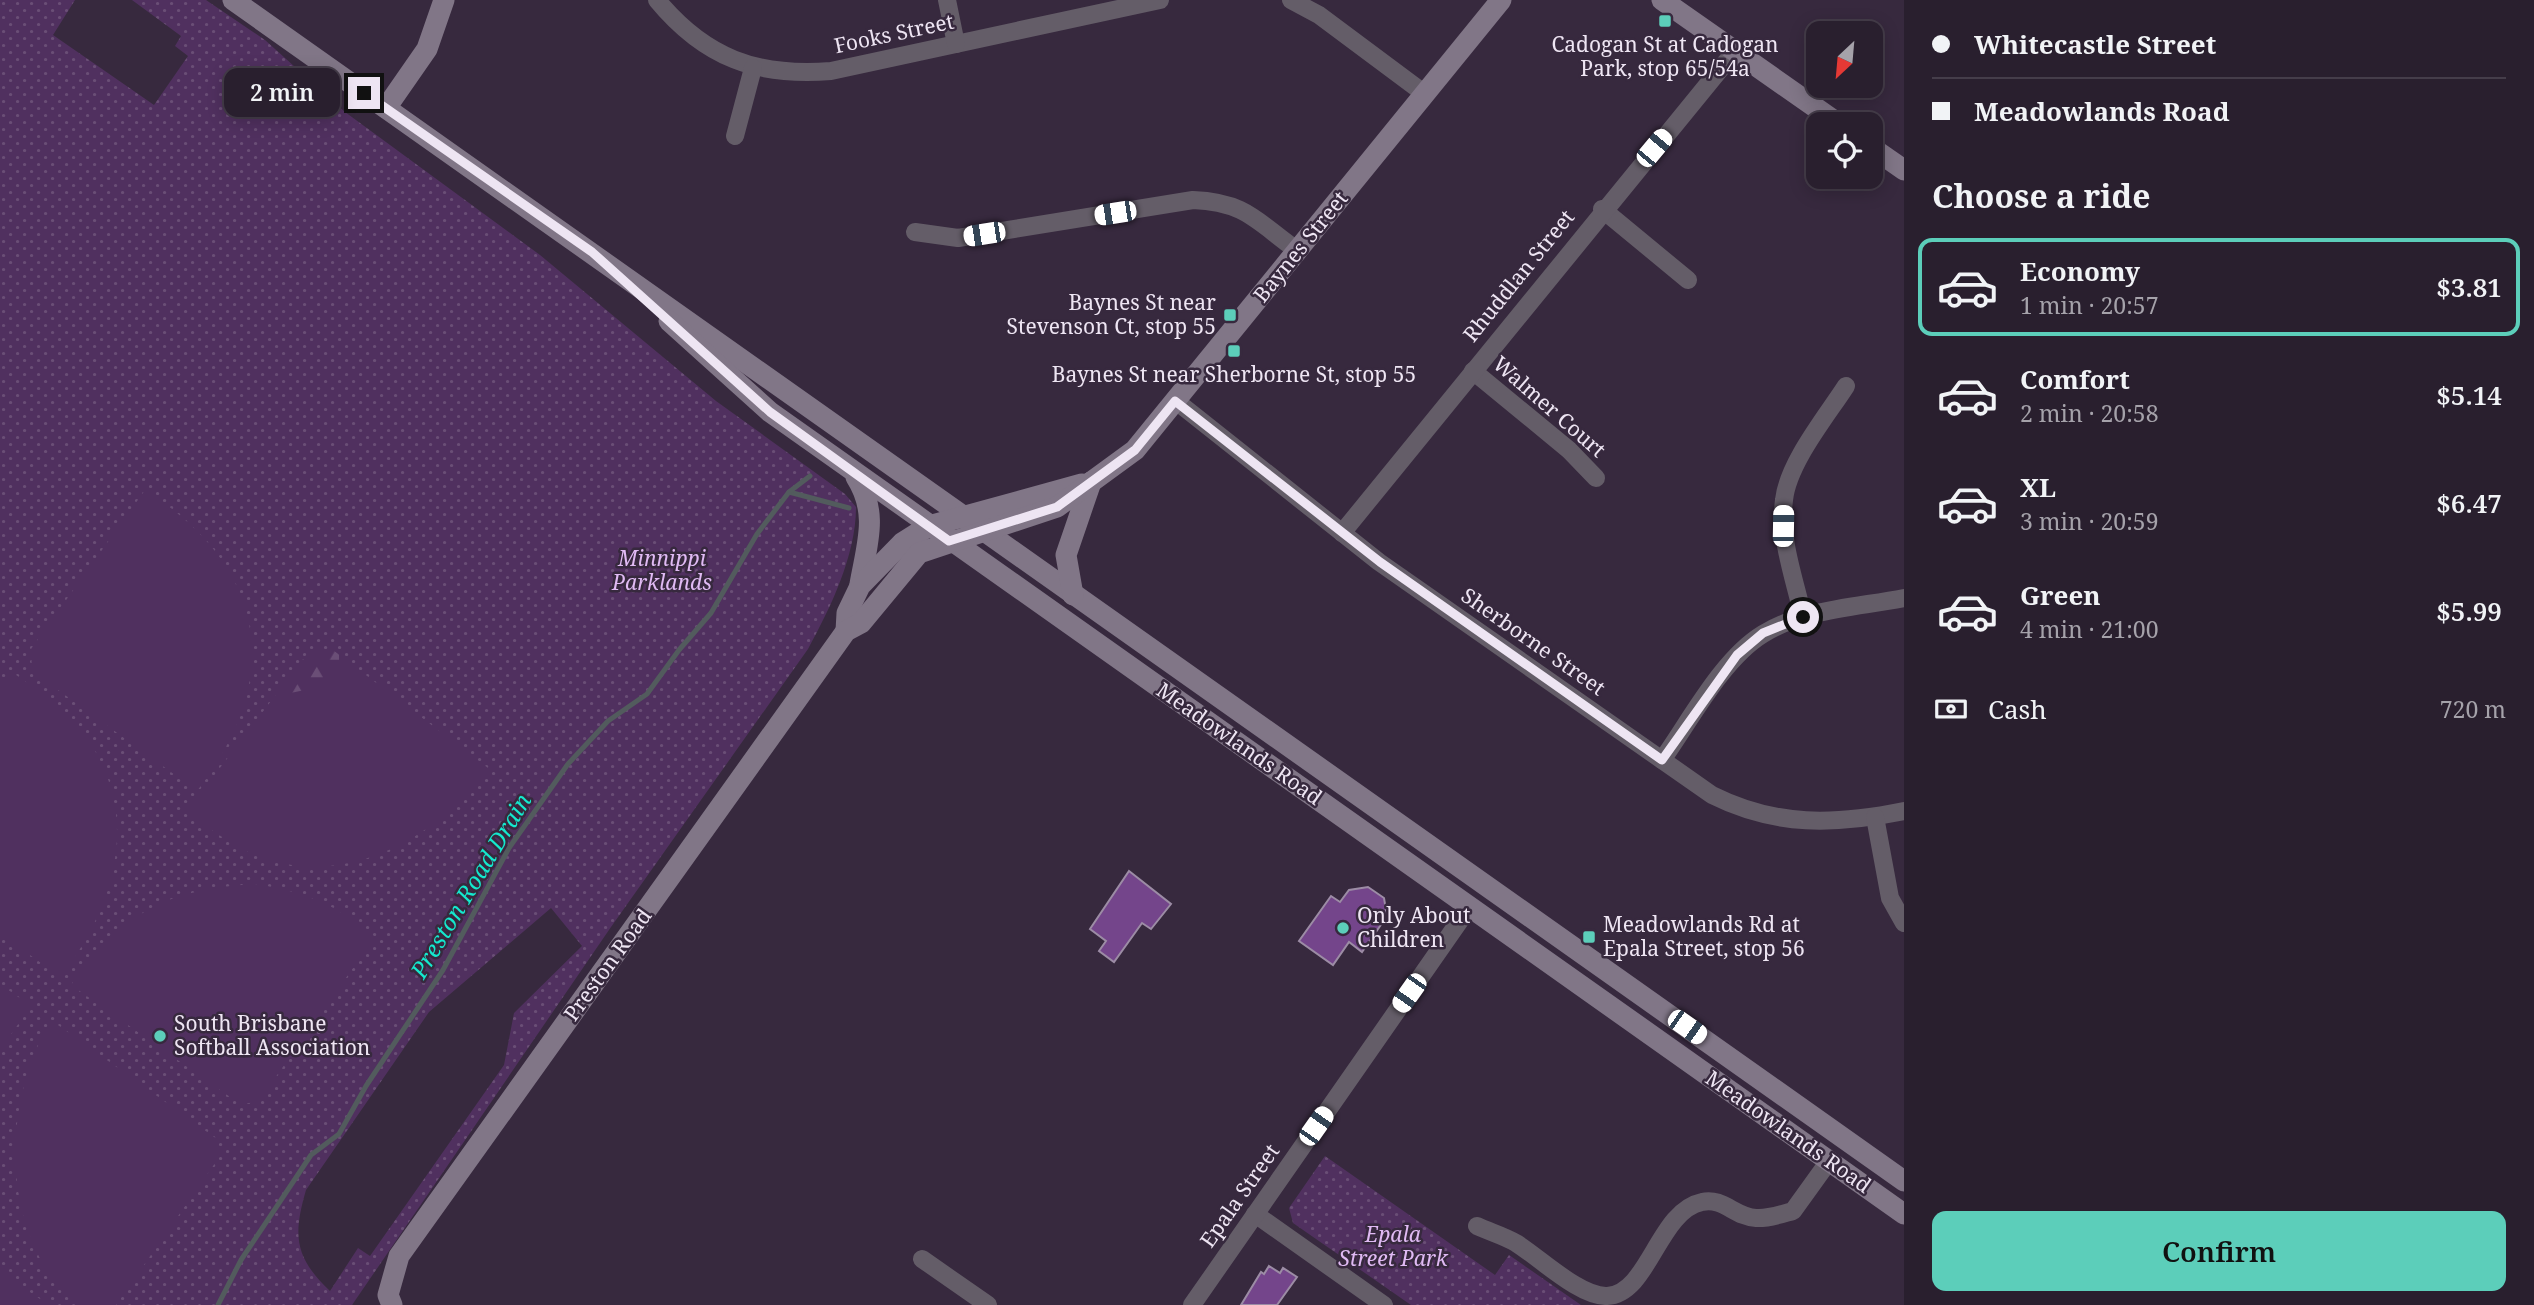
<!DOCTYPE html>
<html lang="en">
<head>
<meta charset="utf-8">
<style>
  :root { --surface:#291f2e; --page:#352c3a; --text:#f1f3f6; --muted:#a5a2aa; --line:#453d4a; --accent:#5cceba }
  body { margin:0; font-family:"Noto Serif",serif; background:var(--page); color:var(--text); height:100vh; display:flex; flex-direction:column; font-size:26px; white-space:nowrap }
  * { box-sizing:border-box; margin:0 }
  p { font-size:23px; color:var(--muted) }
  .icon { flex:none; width:38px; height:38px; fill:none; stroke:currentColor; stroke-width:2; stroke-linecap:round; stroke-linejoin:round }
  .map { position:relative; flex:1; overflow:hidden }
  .drawer { display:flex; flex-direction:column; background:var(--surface); width:630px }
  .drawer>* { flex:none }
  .hud { display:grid; align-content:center; height:154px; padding:0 28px; background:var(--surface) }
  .needle { width:46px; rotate:206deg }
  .controls { position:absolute; left:1806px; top:21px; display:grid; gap:14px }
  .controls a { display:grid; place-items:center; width:77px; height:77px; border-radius:14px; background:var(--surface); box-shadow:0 4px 18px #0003,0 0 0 2px var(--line); font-size:35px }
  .end { position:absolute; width:32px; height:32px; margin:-16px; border:9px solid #eee5f3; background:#111; box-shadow:0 0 0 4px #111 }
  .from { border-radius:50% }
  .bubble { position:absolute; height:49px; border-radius:14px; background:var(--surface); box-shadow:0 4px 18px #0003,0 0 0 2px var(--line); font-size:23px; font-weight:600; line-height:49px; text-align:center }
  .car { position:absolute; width:21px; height:42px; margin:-21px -10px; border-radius:9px; box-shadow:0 0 5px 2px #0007; background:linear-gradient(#fff 24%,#345 0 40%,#fff 0 76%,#345 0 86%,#fff 0) }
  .hud b { display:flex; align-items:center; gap:24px; height:66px; font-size:26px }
  .hud b+b { border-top:2px solid var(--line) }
  .hud i { width:18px; height:18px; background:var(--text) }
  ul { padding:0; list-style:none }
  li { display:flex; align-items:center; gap:21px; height:98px; margin:0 14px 10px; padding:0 14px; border:4px solid transparent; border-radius:14px }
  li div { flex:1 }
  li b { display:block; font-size:26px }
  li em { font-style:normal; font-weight:600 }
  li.on { border-color:var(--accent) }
  li>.icon { width:63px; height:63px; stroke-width:1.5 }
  h2 { padding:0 28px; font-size:32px; line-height:84px }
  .pay { display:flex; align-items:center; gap:18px; height:77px; padding:0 28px; font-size:26px }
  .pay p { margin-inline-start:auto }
  .primary-button { display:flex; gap:14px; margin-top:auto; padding:14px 28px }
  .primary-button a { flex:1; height:80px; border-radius:14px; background:var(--accent); color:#111; font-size:28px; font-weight:600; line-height:80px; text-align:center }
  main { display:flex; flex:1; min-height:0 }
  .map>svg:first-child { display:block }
</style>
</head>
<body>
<main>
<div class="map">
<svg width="1904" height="1305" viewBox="0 0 1904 1305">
  <defs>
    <pattern id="forest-firs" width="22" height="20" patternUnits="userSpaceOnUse" patternTransform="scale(1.75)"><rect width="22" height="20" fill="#50305f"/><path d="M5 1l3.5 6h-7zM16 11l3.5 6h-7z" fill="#6a4e76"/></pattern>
    <pattern id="park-dots" width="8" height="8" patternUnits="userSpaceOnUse" patternTransform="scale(1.75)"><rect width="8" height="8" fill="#50305f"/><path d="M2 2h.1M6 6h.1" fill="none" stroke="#6a4e76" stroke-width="1.8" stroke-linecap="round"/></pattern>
  </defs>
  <rect width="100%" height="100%" fill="#37293e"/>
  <!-- grass -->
  <polygon fill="#50305f" points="145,478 500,767 138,1305 0,1305 0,679"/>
  <!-- forest -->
  <path fill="url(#forest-firs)" d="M320,641L339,654V671L329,686C292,689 286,704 251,679L247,656L262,644Z"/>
  <!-- park -->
  <g fill="url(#park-dots)" fill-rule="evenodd">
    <path d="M0,0H75L53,35L154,105L188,56L175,46L181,36L132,0H206L265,40L345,112L540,255L716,401L845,494L856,507C856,555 831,607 808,649L611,927L352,1305H116L220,1156L217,1139L51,1020C0,1106 0,1236 76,1305H49L0,1272V1050L31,1006L0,984V934L61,977C121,897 145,801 71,718C55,700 31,686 12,672L0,688ZM145,490C267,567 285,678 197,791L32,671L31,649ZM310,650H333L488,768C441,833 362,880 280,863C246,856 214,833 187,811ZM255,884C305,892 336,904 375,937L258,1102L240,1104L71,985C125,911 165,890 255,884ZM551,908L582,946L514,1013L504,1065L370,1256L358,1248L330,1291C294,1257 293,1235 306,1190L429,1012Z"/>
    <polygon points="1325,1156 1495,1275 1509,1255 1581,1305 1411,1305 1293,1223 1289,1208"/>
  </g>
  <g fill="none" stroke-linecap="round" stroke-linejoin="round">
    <!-- stream -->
    <g stroke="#525b5d" stroke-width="5">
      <polyline points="789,492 849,508"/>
      <polyline points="218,1305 241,1260 311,1155 339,1134 366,1086 443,970 509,848 568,764 608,721 647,694 679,650 711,613 757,534 789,492 810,476"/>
    </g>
  </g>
  <!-- building -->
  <g fill="#74458b" stroke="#9c8ca5" stroke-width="2">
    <polygon points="1129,871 1171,904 1151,929 1142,923 1114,962 1099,951 1106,941 1090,929"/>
    <polygon points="1368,887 1384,898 1387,916 1362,952 1349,942 1333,965 1299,941 1331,896 1340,902 1349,890"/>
    <polygon points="1269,1266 1280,1273 1283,1268 1297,1277 1277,1305 1241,1305 1261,1272 1264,1274"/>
  </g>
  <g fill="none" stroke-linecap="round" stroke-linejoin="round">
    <!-- street -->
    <g stroke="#645d68" stroke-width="18">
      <path d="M657,0C705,58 757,77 831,71L1160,0"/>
      <polyline points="947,0 956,44"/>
      <polyline points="1291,0 1319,15 1425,94"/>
      <polyline points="735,136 753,68"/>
      <polyline points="1602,209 1688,280"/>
      <path d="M915,232L958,238L1193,200C1246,202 1257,222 1298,251"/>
      <polyline points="1473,371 1569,450 1596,478"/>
      <path d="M1176,401L1379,562L1712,795C1776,827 1835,825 1904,811"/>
      <polyline points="1342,533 1735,51"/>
      <path d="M1803,617C1795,580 1779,538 1784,500C1788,463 1826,417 1846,386"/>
      <path d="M1662,760C1690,721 1722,659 1763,634C1803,609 1859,607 1904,598"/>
      <polyline points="1875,817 1890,898 1904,923"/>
      <polyline points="1255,1214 1384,1305"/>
      <path d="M1477,1226C1490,1232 1504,1236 1516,1243C1540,1258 1580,1297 1607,1296C1649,1294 1658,1211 1702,1202C1723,1197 1735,1217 1756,1218C1768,1219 1782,1214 1793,1211L1829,1161"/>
      <polyline points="922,1259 988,1305"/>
      <polyline points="1192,1305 1470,906"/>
    </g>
    <!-- secondary -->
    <g stroke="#817687" stroke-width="21">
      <polyline points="233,0 1904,1181"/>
      <polyline points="1662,0 1839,124"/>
      <polyline points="386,108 427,49 444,0"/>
      <polyline points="1871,147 1904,170"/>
      <polyline points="669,321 770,412 1904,1214"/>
      <path d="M856,477C879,513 867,544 860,584"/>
      <polyline points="1073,595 1066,555 1091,482"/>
      <polyline points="846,631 847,613 860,586 902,543 929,526 1082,484"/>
      <polyline points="392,1305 388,1295 399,1256 846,631 861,623 919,553 1057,507 1135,450 1501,0"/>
    </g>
  </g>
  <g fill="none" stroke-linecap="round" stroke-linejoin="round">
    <!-- route -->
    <polyline stroke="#eee5f3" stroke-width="9" points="364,93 592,252 770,412 949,541 1057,507 1135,450 1175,401 1380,562 1662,760 1737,655 1763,633 1803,617"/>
  </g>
  <!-- markers -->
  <g fill="#5cceba" stroke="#37293e" stroke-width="2.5">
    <rect x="1658" y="14" width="14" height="14" rx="3.5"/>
    <rect x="1223" y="308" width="14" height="14" rx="3.5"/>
    <rect x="1227" y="344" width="14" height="14" rx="3.5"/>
    <circle cx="1343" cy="928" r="7"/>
    <rect x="1582" y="930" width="14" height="14" rx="3.5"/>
    <circle cx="160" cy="1036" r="7"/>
  </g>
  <g text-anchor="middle" stroke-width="5" stroke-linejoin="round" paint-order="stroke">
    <!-- street labels -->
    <g font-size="21" fill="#eee5f3" stroke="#37293e">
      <text transform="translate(894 34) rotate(-12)" y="7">Fooks Street</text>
      <text transform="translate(1301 247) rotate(-51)" y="7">Baynes Street</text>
      <text transform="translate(1519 276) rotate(-51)" y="7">Rhuddlan Street</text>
      <text transform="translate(1549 407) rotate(41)" y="7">Walmer Court</text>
      <text transform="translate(1533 642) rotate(35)" y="7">Sherborne Street</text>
      <text transform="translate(1239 744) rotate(35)" y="7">Meadowlands Road</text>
      <text transform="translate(608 965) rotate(-54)" y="7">Preston Road</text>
      <text transform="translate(1788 1132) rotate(35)" y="7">Meadowlands Road</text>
      <text transform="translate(1240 1196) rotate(-55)" y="7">Epala Street</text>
    </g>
    <!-- poi labels -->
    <g font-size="21" fill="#eee5f3" stroke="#37293e" text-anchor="start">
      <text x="1665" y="52" text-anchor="middle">Cadogan St at Cadogan<tspan x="1665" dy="24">Park, stop 65/54a</tspan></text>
      <text x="1216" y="310" text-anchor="end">Baynes St near<tspan x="1216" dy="24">Stevenson Ct, stop 55</tspan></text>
      <text x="1234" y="382" text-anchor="middle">Baynes St near Sherborne St, stop 55</text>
      <text x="1357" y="923">Only About<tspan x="1357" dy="24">Children</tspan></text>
      <text x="1603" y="932">Meadowlands Rd at<tspan x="1603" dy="24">Epala Street, stop 56</tspan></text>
      <text x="174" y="1031">South Brisbane<tspan x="174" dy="24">Softball Association</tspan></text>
    </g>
    <!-- park labels -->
    <g font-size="21" font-style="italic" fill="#e0baf4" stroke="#37293e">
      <text x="662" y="566">Minnippi<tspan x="662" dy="24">Parklands</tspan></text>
      <text x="1393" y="1242">Epala<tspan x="1393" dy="24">Street Park</tspan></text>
    </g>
    <!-- water labels -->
    <g font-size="23" font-style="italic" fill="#14e9ce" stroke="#37293e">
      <text transform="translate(471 886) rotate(-59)" y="8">Preston Road Drain</text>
    </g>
  </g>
</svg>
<div class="controls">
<a><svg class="needle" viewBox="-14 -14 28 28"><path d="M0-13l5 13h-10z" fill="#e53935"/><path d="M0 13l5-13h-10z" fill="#a5a2aa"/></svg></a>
<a><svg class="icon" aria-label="locate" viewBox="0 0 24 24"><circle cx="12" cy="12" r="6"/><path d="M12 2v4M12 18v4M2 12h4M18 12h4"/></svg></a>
</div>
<i class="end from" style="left:1803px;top:617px"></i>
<i class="end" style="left:364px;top:93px"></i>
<div class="bubble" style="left:224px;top:68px;width:116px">2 min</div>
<i class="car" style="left:1654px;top:148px;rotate:40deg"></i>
<i class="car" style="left:1115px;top:213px;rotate:261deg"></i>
<i class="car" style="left:984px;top:234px;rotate:261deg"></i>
<i class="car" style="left:1783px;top:526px;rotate:1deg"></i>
<i class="car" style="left:1409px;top:993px;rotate:215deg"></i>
<i class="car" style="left:1687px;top:1027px;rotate:125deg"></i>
<i class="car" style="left:1316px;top:1126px;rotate:35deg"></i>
</div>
<section class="drawer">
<div class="hud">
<b><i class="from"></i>Whitecastle Street</b>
<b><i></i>Meadowlands Road</b>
</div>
<h2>Choose a ride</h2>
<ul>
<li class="on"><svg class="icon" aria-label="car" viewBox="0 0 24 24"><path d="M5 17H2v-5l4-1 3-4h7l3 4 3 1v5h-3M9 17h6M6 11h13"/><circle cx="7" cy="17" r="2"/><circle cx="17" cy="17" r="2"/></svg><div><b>Economy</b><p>1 min · 20:57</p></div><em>$3.81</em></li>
<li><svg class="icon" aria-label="car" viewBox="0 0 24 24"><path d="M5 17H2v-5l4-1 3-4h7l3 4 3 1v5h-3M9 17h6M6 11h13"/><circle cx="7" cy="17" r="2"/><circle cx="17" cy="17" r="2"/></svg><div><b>Comfort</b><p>2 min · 20:58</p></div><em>$5.14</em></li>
<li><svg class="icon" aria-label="car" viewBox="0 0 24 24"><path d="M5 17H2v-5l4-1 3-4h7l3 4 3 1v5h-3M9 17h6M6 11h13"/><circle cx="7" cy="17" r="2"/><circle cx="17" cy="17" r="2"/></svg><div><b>XL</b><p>3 min · 20:59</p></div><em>$6.47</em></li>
<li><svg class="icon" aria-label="car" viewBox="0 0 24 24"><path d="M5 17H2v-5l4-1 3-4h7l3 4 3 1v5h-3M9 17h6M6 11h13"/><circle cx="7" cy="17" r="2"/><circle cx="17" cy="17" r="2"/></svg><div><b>Green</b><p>4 min · 21:00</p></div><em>$5.99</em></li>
</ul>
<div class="pay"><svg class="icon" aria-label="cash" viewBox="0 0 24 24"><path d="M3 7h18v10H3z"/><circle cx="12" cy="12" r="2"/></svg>Cash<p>720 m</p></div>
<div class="primary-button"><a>Confirm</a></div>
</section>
</main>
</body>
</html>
